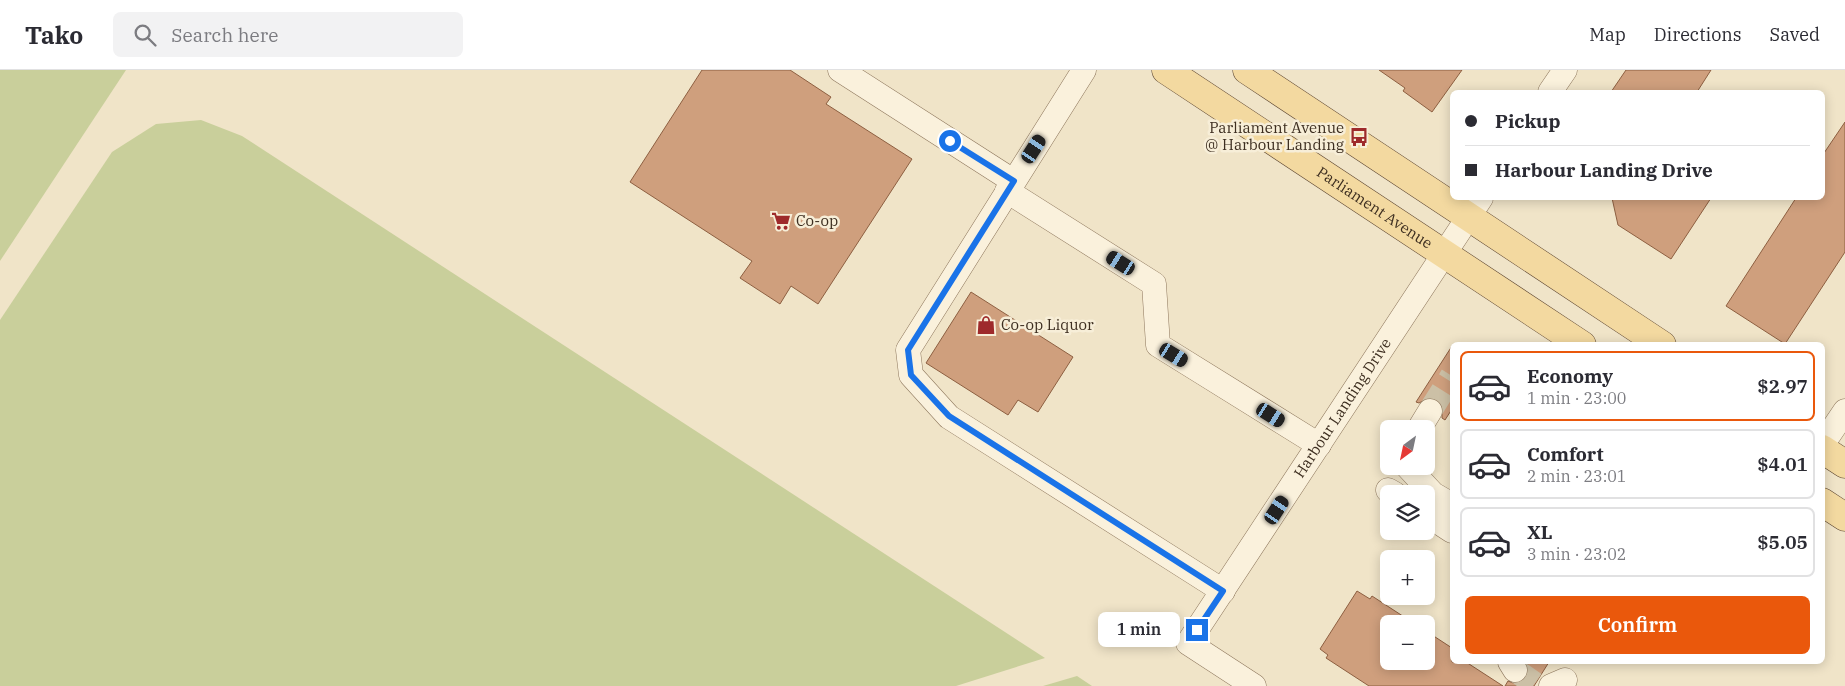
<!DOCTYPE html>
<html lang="en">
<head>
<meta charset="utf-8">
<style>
  :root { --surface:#fff; --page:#f2f2f3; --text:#2b2b33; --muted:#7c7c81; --line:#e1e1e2; --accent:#ea580c }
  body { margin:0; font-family:"IBM Plex Serif",serif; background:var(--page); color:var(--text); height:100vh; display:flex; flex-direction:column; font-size:19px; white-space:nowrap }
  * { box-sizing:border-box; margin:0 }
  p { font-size:16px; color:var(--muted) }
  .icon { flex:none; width:28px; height:28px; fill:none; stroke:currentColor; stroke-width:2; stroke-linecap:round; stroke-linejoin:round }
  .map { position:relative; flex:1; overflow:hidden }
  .drawer { position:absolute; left:1450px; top:272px; width:375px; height:322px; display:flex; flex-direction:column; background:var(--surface); border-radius:8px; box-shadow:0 2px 12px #0003 }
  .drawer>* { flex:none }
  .banner { position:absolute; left:1450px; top:20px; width:375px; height:110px; border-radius:8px; box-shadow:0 2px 12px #0003; display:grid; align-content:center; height:110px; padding:0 15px; background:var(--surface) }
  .needle { width:32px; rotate:213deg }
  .tools { position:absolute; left:1380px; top:350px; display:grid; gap:10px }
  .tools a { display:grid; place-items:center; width:55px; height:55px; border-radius:8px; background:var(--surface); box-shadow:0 2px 12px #0003; font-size:25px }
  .end { position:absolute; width:22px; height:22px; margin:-11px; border:6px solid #1a73e8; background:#fff; box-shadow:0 0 0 2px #fff }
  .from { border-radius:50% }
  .bubble { position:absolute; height:35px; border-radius:8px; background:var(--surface); box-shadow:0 2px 12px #0003; font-size:16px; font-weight:600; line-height:35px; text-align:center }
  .car { position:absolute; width:15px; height:30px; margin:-15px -8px; border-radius:6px; box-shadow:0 0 4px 1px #0007; background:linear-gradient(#222 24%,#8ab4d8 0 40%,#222 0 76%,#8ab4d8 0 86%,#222 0) }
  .banner b { display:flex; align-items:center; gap:18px; height:48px; font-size:19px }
  .banner b+b { border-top:1px solid var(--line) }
  .banner i { width:12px; height:12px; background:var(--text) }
  ul { padding:9px 0 0; list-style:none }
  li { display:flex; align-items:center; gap:15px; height:70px; margin:0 10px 8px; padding:0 5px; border:2px solid var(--line); border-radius:8px }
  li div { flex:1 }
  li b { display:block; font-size:19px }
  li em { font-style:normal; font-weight:600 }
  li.active { border-color:var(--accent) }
  li>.icon { width:45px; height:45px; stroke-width:1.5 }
  .cta { display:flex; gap:10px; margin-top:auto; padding:10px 15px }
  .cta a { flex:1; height:58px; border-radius:8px; background:var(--accent); color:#fff; font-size:20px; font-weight:600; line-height:58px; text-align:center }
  header { display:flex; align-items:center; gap:30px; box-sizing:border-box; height:70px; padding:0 25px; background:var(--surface); border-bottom:1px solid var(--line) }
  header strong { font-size:24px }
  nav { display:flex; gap:28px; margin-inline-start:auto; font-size:18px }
  .search { width:350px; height:45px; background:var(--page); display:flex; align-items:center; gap:12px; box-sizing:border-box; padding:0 18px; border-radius:8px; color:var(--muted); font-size:19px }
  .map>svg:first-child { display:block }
</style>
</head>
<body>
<header>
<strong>Tako</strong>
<div class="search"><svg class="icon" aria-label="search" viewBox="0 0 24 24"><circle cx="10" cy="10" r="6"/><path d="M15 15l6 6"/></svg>Search here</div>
<nav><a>Map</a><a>Directions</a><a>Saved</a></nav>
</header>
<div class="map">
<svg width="1845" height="616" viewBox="0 0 1845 616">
  <rect width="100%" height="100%" fill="#f0e4c8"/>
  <!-- green -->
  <g fill="#c9cf9b">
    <polygon points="0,0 126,0 0,191"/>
    <polygon points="201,50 242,66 1045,588 956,616 0,616 0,250 112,82 156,54"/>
    <polygon points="1077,606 1092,616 1043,616"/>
  </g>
  <!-- building -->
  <g fill="#cf9f7d" stroke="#8d5f41">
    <polygon points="702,0 790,0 831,27 826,34 912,89 818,234 791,216 780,234 740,208 752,191 630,112"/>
    <polygon points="1379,0 1462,0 1432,42 1403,21 1405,18"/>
    <polygon points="1626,0 1711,0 1697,22 1611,22"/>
    <polygon points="1845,52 1845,182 1785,274 1726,236 1796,128 1822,128 1822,86"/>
    <polygon points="1612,128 1711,128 1671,189 1618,155"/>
    <polygon points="971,222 1073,287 1038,342 1018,330 1008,345 926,293"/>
    <polygon points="1452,276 1452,339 1445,350 1442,348 1442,335 1438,330 1430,327 1419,333 1416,332"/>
    <polygon points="1357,521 1370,529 1372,526 1415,554 1389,554 1389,591 1426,591 1426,561 1452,578 1452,592 1466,592 1503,616 1369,616 1326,588 1328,585 1320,579"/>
    <polygon points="1527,592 1549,592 1534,616 1505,616 1508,611 1516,614 1527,607 1529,600"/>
  </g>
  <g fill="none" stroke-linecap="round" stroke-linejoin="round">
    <!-- minor-tunnel -->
    <g stroke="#ccc0a6" stroke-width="24" stroke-dasharray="24 12" stroke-linecap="butt">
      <polyline points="1430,341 1452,306"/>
      <polyline points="1515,600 1535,614"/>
    </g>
    <!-- minor casing -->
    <g stroke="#8d765c" stroke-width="25">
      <g id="minor">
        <polyline points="840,0 1013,111"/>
        <polyline points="1084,0 908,280 911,305 949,347 1223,521"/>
        <polyline points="1550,22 1565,0"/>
        <polyline points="1007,121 1154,214 1158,275 1319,375"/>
        <polyline points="1419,359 1430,341"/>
        <polyline points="1822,375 1845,341"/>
        <polyline points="1407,396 1433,424 1452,435"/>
        <polyline points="1388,420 1395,424"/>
        <polyline points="1426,444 1452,461"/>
        <polyline points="1510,592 1515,600"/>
        <path id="s1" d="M1254,616L1188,573L1481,128"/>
        <polyline points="1551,616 1565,610"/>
      </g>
    </g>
    <!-- major casing -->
    <g stroke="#5b4430" stroke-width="29">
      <g id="major">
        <path id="s2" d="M1166,0L1582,275"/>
        <polyline points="1247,0 1662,275"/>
        <polyline points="1822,379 1845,394"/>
        <polyline points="1822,432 1845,447"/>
      </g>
    </g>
    <!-- minor -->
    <use href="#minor" stroke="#faf1dc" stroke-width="24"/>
    <!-- major -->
    <use href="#major" stroke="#f3d9a0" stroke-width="28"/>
  </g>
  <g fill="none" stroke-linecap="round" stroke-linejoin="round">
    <!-- route -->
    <polyline stroke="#1a73e8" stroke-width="6" points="950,71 1014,111 908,280 911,305 949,346 1223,521 1197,560"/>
  </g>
  <!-- icons -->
  <defs>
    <g id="bus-bare" transform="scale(1.5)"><path d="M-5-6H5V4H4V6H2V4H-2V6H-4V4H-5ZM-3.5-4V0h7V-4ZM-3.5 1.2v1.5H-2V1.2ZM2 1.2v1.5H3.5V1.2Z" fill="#9e2a2b" stroke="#f7eed8" stroke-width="2.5" paint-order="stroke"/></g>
    <g id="supermarket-bare" transform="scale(1.5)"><path d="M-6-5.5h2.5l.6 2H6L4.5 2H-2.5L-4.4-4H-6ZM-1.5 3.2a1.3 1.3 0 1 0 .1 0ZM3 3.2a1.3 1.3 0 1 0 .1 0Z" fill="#9e2a2b" stroke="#f7eed8" stroke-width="2.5" paint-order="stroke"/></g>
    <g id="shop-bare" transform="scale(1.5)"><path d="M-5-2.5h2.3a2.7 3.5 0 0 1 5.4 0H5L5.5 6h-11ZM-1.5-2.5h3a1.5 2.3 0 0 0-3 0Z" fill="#9e2a2b" stroke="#f7eed8" stroke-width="2.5" paint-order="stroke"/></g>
  </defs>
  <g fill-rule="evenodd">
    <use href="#bus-bare" x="1359" y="67"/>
    <use href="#supermarket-bare" x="781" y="151"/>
    <use href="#shop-bare" x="986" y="255"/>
  </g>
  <g text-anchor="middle" stroke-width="5" stroke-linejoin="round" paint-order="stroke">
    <!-- poi labels -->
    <g font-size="15" fill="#3d2e20" stroke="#f7eed8" text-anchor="start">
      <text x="1344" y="63" text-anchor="end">Parliament Avenue<tspan x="1344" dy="17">@ Harbour Landing</tspan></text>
      <text x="796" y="156">Co-op</text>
      <text x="1001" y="260">Co-op Liquor</text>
    </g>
    <!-- street labels -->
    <g font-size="15" fill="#3d2e20" stroke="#f7eed8">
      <text dy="5" stroke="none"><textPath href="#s2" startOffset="250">Parliament Avenue</textPath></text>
      <text dy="5" stroke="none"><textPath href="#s1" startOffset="360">Harbour Landing Drive</textPath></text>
    </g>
  </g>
</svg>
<div class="tools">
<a><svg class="needle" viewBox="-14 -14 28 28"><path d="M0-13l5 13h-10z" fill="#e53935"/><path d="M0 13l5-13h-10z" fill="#7c7c81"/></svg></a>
<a><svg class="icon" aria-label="layers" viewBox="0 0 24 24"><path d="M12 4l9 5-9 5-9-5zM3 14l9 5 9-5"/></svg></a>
<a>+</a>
<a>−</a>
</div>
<i class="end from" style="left:950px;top:71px"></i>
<i class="end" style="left:1197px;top:560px"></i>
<div class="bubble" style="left:1098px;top:542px;width:82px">1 min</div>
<i class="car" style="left:1034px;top:79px;rotate:33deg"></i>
<i class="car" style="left:1121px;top:193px;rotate:302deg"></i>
<i class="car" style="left:1174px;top:285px;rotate:121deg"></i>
<i class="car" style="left:1271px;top:345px;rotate:122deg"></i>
<i class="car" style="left:1277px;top:440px;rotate:33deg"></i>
<div class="banner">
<b><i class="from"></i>Pickup</b>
<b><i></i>Harbour Landing Drive</b>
</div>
<section class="drawer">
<ul>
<li class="active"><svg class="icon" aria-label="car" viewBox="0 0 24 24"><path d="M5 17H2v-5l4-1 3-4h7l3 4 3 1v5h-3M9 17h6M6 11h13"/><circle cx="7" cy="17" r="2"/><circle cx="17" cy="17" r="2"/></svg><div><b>Economy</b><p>1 min · 23:00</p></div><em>$2.97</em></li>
<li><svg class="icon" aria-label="car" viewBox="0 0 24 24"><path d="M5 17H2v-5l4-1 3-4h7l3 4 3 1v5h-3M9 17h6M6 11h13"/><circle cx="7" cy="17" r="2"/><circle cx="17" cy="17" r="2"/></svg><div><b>Comfort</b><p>2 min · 23:01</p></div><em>$4.01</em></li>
<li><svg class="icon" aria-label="car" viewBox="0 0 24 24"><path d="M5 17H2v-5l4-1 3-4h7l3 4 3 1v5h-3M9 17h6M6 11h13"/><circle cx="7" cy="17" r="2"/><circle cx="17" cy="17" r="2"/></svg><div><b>XL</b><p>3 min · 23:02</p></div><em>$5.05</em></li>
</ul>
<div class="cta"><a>Confirm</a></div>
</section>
</div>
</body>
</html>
